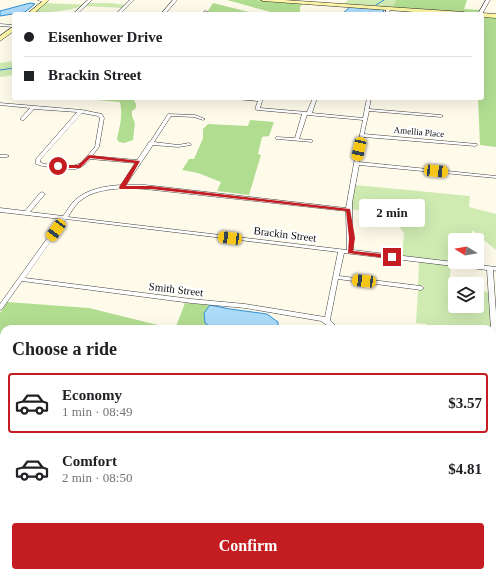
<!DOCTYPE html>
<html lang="en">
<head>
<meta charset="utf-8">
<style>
  :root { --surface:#fff; --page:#f2f2f2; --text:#202124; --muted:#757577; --line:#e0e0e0; --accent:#c31c21 }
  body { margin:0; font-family:"Times New Roman",serif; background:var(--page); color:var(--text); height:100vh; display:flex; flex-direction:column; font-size:15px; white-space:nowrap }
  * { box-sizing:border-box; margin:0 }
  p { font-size:13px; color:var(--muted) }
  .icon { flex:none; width:22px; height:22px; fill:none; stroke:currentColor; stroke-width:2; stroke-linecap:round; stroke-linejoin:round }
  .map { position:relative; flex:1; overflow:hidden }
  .side { position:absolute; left:0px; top:325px; width:496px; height:252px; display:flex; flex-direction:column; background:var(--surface); border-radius:12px 12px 0 0; box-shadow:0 4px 16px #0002 }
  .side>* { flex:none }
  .top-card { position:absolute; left:12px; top:12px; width:472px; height:88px; border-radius:4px; box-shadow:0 4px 16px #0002; display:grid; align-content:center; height:88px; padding:0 12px; background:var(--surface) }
  .needle { width:26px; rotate:281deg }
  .tools { position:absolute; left:448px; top:233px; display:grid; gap:8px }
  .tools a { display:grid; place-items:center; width:36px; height:36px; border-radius:4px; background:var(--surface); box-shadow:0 4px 16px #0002; font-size:20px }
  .end { position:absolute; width:18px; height:18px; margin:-9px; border:5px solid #c31c21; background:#fff; box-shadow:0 0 0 2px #fff }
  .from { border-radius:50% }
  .bubble { position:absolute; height:28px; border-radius:4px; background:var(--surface); box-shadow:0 4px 16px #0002; font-size:13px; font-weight:700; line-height:28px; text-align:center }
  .car { position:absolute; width:12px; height:24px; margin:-12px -6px; border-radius:5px; box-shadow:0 0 3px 1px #0007; background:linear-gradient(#f5c518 24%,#345 0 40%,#f5c518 0 76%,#345 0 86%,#f5c518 0) }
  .top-card b { display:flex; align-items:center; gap:14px; height:38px; font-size:15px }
  .top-card b+b { border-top:1px solid var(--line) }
  .top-card i { width:10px; height:10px; background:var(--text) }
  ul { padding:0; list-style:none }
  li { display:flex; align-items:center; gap:12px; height:60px; margin:0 8px 6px; padding:0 4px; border:2px solid transparent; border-radius:4px }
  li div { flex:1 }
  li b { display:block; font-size:15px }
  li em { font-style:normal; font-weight:700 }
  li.current { border-color:var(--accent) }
  li>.icon { width:36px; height:36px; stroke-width:1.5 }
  h2 { padding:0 12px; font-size:18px; line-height:48px }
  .primary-button { display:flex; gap:8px; margin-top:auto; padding:8px 12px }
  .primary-button a { flex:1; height:46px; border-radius:4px; background:var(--accent); color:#fff; font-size:16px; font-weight:700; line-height:46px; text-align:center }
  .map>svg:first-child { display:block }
</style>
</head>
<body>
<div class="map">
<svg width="496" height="577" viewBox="0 0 496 577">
  <rect width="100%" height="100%" fill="#fffbeb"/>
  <!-- green -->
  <g fill="#cfebb2">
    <polygon points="348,0 396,0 392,9 343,5"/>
    <path d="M45,3C58,3 71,5 84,4C76,11 45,13 34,12Z"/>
    <polygon points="88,3 112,3 125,5 122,8 85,6"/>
    <polygon points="14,61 14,75 0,77 0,63"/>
    <polygon points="355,185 470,196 469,207 496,214 496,250 472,230 472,240 455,240 455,262 470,262 470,264 402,257 404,233 390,215 351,209"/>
    <polygon points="419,261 451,265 449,288 455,289 455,306 477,306 477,291 489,292 491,329 425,329 427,324 416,323 418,289 424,289 424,286 418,286"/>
    <polygon points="186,573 235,573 236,577 185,577"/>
  </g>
  <!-- forest -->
  <g fill="#b1dd91">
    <polygon points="227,0 256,0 303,3 300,7 300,14 278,14"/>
    <polygon points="396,0 467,0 464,9 479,10 478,14 472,14 392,9"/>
    <polygon points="213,3 257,14 206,14"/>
    <polygon points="482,17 496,18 496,147 480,145 478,98 482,98"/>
    <path d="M73,98H133L136,104V108L132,111V116L135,123L133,140L124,143L119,142L117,139C120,124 123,117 120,102Z"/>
    <polygon points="250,120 274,122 269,136 262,137 258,154 261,155 249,195 217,191 221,182 198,173 182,170 189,159 194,159 203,138 203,129 208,124 248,126"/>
    <polygon points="7,302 89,308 174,329 4,329 4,380 0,381 0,313"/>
    <polygon points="185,303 210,305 204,313 205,323 214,329 175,329"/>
    <polygon points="70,573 186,573 185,577 69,577"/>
    <polygon points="235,573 302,573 302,577 236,577"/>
  </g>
  <!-- water -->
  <g fill="#acdbfa" stroke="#2f8fd5">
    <polygon points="30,3 35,4 25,12 0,16 0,11"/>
    <polygon points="350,7 384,9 383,14 342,14"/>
    <polygon points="210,305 230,309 267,314 278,322 278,329 214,329 205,323 204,313"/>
  </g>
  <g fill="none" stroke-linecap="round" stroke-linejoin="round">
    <!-- stream -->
    <g stroke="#2f8fd5" stroke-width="1">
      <polyline points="376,5 384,0"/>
      <polyline points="0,70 14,68"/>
    </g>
    <!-- street casing -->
    <g stroke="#3f3f3f" stroke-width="1">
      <g id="street">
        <path d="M38,0H49C46,2 41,2 38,0Z"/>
        <polygon points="88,0 92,0 77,14 73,14"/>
        <polygon points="130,0 134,0 120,14 116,14"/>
        <polygon points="173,0 177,0 165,14 161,14"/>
        <polygon points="486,0 490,0 482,14 478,14"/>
        <polygon points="387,8 390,9 389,14 385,14"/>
        <polygon points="205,11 208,12 207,14 203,14"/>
        <polygon points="32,12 52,13 54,14 31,14 30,13"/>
        <polygon points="0,24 14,25 14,27 0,26"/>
        <path d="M233,98H263L260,108L307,112L313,98H317L312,113L363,118L367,98H371L369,109L441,115L443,116L441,117L369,111L364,134L477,144V145L475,146L364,137L359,162L496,176V178L359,165L352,203L353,250L496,267V271L493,270L496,313V364H494L493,362L492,329H491L487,270L344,253L339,276L421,286L424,288L421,290L338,279L330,320L339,329H332L321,321L245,308L191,303L22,281L2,309L0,310V304L61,219L0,212V208L25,211L40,193L42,192L45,194L30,212L63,216C67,211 70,205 75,200C87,189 105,186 121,185L135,163L90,159C86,164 81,168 75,169C68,170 43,167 36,164V159L77,112L34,109L24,120H22L20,119L30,108L0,105V103L82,110L102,114L104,118L99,147L92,156L137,160L148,144V143L150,142L168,114L195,115L205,119L203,120L194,117L171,116L154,142L178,145L189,143L191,144V145L178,147L153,145L126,185H145L346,208L354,163L363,120L307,115L299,139L312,140V142L278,139H276V137L295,138L302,114L257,110L255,109L258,101L235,99ZM82,113L98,116L100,118L95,147L81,163L73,166L44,164L40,162V160ZM128,188L145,189L346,211L347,250L68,217C71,212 74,207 77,204C90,190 111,189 128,188ZM66,219L338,252L325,317L245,304L191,299L25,278Z"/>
        <polygon points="0,155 7,155 9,156 7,157 0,157"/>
        <rect x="0" y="395" width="4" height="6"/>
        <rect x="0" y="458" width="4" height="6"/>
        <polygon points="492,500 496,501 496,507 492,506"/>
        <polygon points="44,573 52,573 50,577 42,577"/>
      </g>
    </g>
    <!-- secondary casing -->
    <g stroke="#2e2e2e" stroke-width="1">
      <g id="secondary">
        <polygon points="44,0 49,0 33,14 27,14"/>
        <polygon points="261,0 284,0 464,12 467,14 442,14 263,1"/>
        <polygon points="482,13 496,14 496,18 482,17 482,14 480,14"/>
        <polygon points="14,26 14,31 0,41 0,36"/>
      </g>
    </g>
    <!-- street -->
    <use href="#street" fill="#fff" fill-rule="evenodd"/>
    <!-- secondary -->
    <use href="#secondary" fill="#fff7a6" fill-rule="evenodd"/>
  </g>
  <!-- route -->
  <polygon fill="#c31c21" points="89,155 140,161 126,186 151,186 350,209 355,238 353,251 392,255 395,257 392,259 348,253 349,238 346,211 151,189 120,189 119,187 135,163 90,158 80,168 58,168 56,166 58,165 78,165"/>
  <g text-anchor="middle" stroke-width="4" stroke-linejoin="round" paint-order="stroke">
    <!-- far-street labels -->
    <g font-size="9" fill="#0c0c0c" stroke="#fff">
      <text transform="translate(419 132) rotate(5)" y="3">Amellia Place</text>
    </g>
    <!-- street labels -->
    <g font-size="11" fill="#0c0c0c" stroke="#fff">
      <text transform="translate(285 234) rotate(7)" y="4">Brackin Street</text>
      <text transform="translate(176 289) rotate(7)" y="4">Smith Street</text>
    </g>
  </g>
</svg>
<div class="tools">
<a><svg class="needle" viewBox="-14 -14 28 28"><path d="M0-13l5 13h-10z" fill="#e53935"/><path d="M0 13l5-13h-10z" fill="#757577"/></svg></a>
<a><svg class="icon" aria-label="layers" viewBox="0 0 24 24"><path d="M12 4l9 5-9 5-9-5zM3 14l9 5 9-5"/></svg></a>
</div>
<i class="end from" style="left:58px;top:166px"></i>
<i class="end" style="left:392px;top:257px"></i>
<div class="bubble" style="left:359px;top:199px;width:66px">2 min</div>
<i class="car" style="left:359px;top:149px;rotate:192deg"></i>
<i class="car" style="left:436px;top:171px;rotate:95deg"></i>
<i class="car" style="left:56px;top:230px;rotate:216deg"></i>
<i class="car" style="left:230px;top:238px;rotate:277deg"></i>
<i class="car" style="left:364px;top:281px;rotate:276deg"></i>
<div class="top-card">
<b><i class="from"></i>Eisenhower Drive</b>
<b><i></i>Brackin Street</b>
</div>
<section class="side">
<h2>Choose a ride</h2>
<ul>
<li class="current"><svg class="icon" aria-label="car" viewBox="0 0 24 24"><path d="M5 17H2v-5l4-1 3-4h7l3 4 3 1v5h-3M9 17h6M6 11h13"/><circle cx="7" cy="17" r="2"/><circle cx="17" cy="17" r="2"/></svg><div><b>Economy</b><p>1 min · 08:49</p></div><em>$3.57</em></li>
<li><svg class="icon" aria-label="car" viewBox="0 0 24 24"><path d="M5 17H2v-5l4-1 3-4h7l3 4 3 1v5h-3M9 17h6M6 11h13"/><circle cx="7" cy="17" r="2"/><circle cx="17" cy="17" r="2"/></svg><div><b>Comfort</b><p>2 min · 08:50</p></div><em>$4.81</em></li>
</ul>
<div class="primary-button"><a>Confirm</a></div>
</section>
</div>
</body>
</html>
